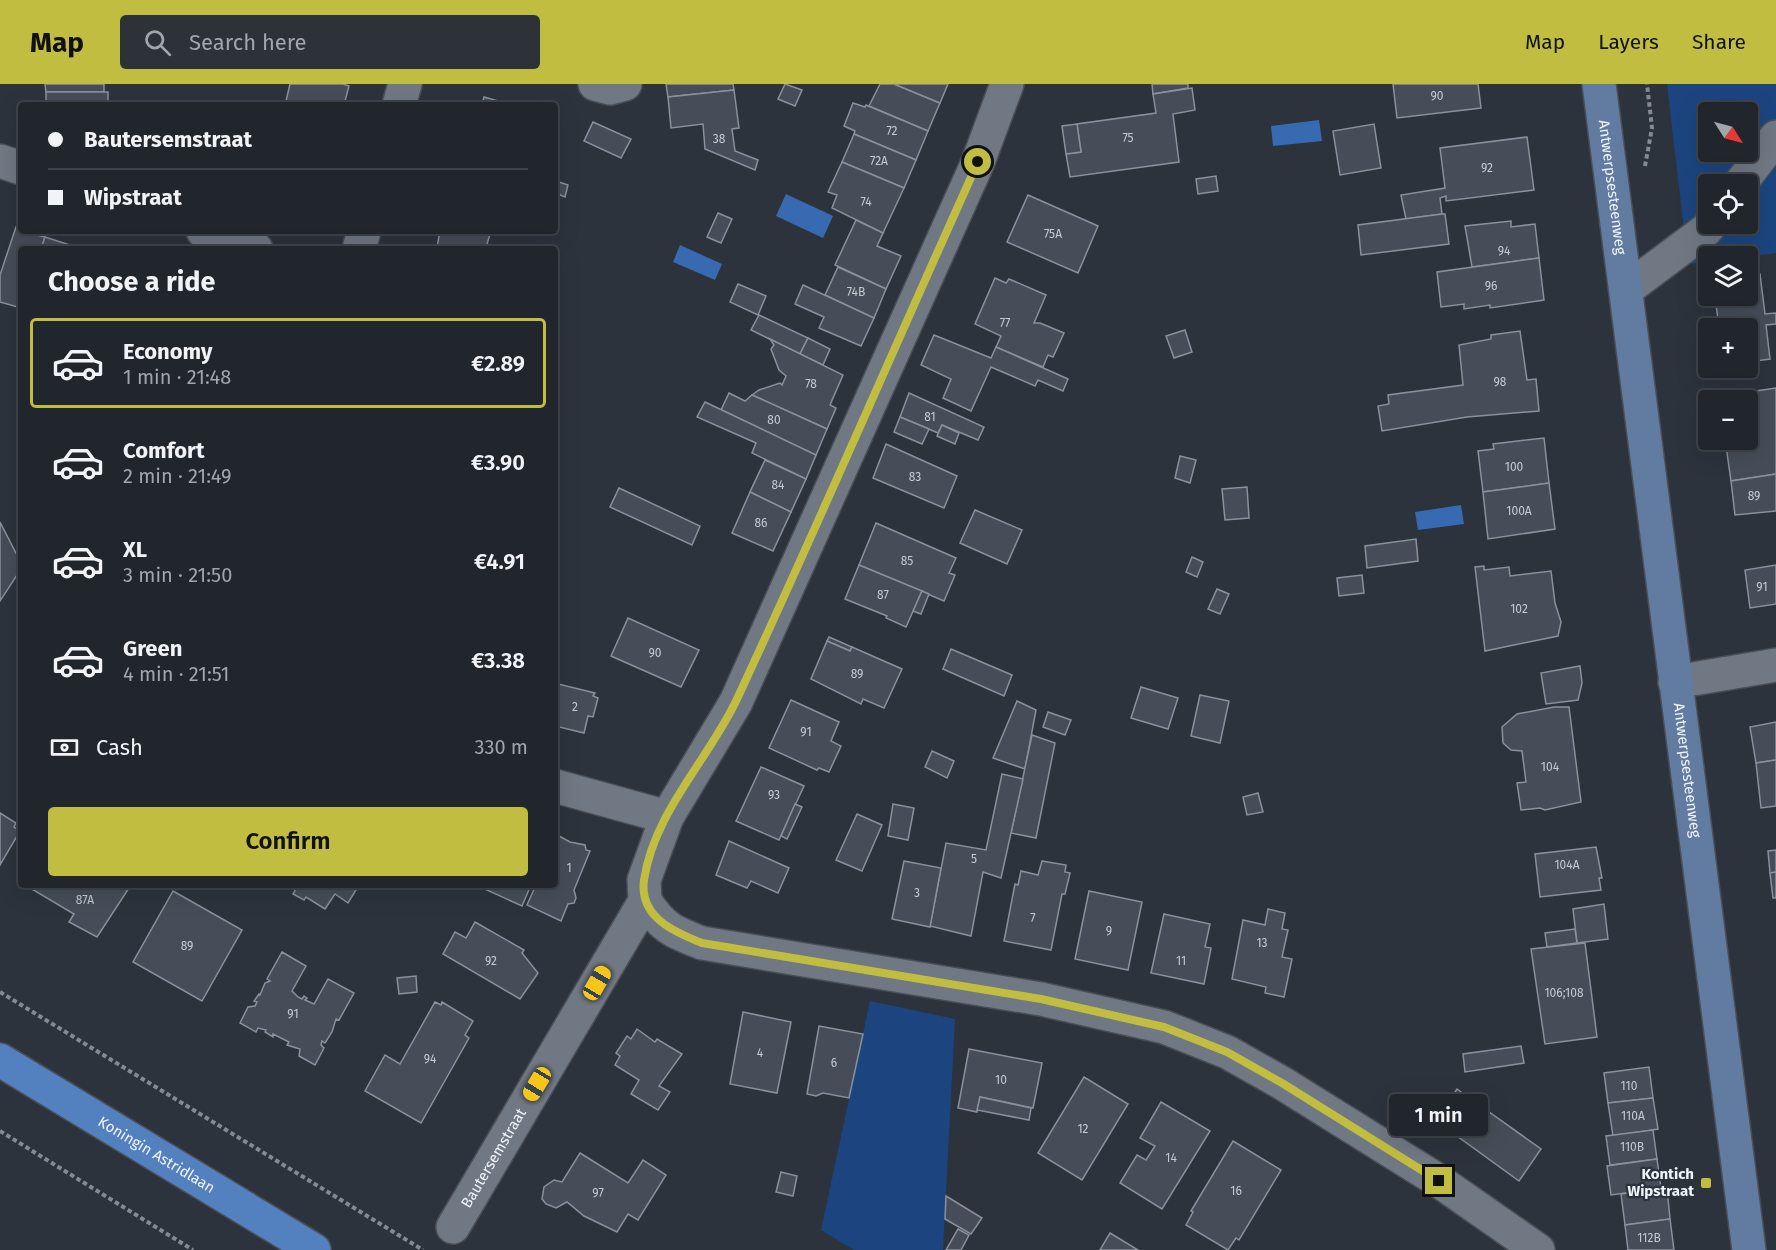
<!DOCTYPE html>
<html lang="en">
<head>
<meta charset="utf-8">
<style>
  :root { --surface:#21262d; --page:#2d3239; --text:#f1f3f6; --muted:#a2a5aa; --line:#3e4349; --accent:#c1bd40 }
  body { margin:0; font-family:"Fira Sans",sans-serif; background:var(--page); color:var(--text); height:100vh; display:flex; flex-direction:column; font-size:22px; white-space:nowrap }
  * { box-sizing:border-box; margin:0 }
  p { font-size:20px; color:var(--muted) }
  .icon { flex:none; width:33px; height:33px; fill:none; stroke:currentColor; stroke-width:2; stroke-linecap:round; stroke-linejoin:round }
  .map { position:relative; flex:1; overflow:hidden }
  .panel { position:absolute; left:18px; top:162px; width:540px; height:642px; display:flex; flex-direction:column; background:var(--surface); border-radius:6px; box-shadow:0 6px 24px #0002,0 0 0 2px var(--line) }
  .panel>* { flex:none }
  .banner { position:absolute; left:18px; top:18px; width:540px; height:132px; border-radius:6px; box-shadow:0 6px 24px #0002,0 0 0 2px var(--line); display:grid; align-content:center; height:132px; padding:0 30px; background:var(--surface) }
  .needle { width:39px; rotate:126deg }
  .controls { position:absolute; left:1698px; top:18px; display:grid; gap:12px }
  .controls a { display:grid; place-items:center; width:60px; height:60px; border-radius:6px; background:var(--surface); box-shadow:0 6px 24px #0002,0 0 0 2px var(--line); font-size:30px }
  .end { position:absolute; width:27px; height:27px; margin:-14px; border:8px solid #c1bd40; background:#111; box-shadow:0 0 0 3px #111 }
  .from { border-radius:50% }
  .bubble { position:absolute; height:42px; border-radius:6px; background:var(--surface); box-shadow:0 6px 24px #0002,0 0 0 2px var(--line); font-size:20px; font-weight:600; line-height:42px; text-align:center }
  .car { position:absolute; width:18px; height:36px; margin:-18px -9px; border-radius:8px; box-shadow:0 0 4px 2px #0007; background:linear-gradient(#f5c518 24%,#345 0 40%,#f5c518 0 76%,#345 0 86%,#f5c518 0) }
  .banner b { display:flex; align-items:center; gap:21px; height:57px; font-size:22px }
  .banner b+b { border-top:2px solid var(--line) }
  .banner i { width:15px; height:15px; background:var(--text) }
  ul { padding:0; list-style:none }
  li { display:flex; align-items:center; gap:18px; height:90px; margin:0 12px 9px; padding:0 18px; border:3px solid transparent; border-radius:6px }
  li div { flex:1 }
  li b { display:block; font-size:22px }
  li em { font-style:normal; font-weight:600 }
  li.selected { border-color:var(--accent) }
  li>.icon { width:54px; height:54px; stroke-width:1.5 }
  h2 { padding:0 30px; font-size:27px; line-height:72px }
  .pay { display:flex; align-items:center; gap:15px; height:66px; padding:0 30px; font-size:22px }
  .pay p { margin-inline-start:auto }
  .button { display:flex; gap:12px; margin-top:auto; padding:12px 30px }
  .button a { flex:1; height:69px; border-radius:6px; background:var(--accent); color:#111; font-size:24px; font-weight:600; line-height:69px; text-align:center }
  header { display:flex; align-items:center; gap:36px; box-sizing:border-box; height:84px; padding:0 30px; background:var(--accent); color:#111 }
  header strong { font-size:28px }
  nav { display:flex; gap:33px; margin-inline-start:auto; font-size:21px }
  .search { width:420px; height:54px; background:var(--page); display:flex; align-items:center; gap:15px; box-sizing:border-box; padding:0 21px; border-radius:6px; color:var(--muted); font-size:22px }
  .map>svg:first-child { display:block }
</style>
</head>
<body>
<header>
<strong>Map</strong>
<div class="search"><svg class="icon" aria-label="search" viewBox="0 0 24 24"><circle cx="10" cy="10" r="6"/><path d="M15 15l6 6"/></svg>Search here</div>
<nav><a>Map</a><a>Layers</a><a>Share</a></nav>
</header>
<div class="map">
<svg width="1776" height="1166" viewBox="0 0 1776 1166">
  <rect width="100%" height="100%" fill="#2c333c"/>
  <!-- green -->
  <g fill="#1c457f" fill-rule="evenodd">
    <path d="M1667,0H1776V169L1748,173L1708,172V178L1688,180ZM1708,28H1748V68H1708ZM1708,100H1748V140H1708Z"/>
    <polygon points="870,917 955,935 943,1166 854,1166 821,1146"/>
  </g>
  <!-- water -->
  <g fill="#386ab1">
    <polygon points="1319,36 1322,57 1273,62 1271,42"/>
    <polygon points="786,110 833,132 823,154 776,132"/>
    <polygon points="680,161 722,180 715,196 673,178"/>
    <polygon points="1461,421 1464,440 1418,446 1415,428"/>
  </g>
  <!-- building -->
  <g fill="#464d58" stroke="#89919d" stroke-width="1.5">
    <polygon points="45,0 104,0 104,8 46,8"/>
    <polygon points="290,0 343,0 349,2 344,21 299,21 286,17"/>
    <polygon points="666,0 733,0 734,6 668,13"/>
    <polygon points="785,0 802,6 795,22 778,15"/>
    <polygon points="880,0 894,0 940,19 928,47 869,22"/>
    <polygon points="894,0 948,0 940,19"/>
    <polygon points="1152,0 1188,0 1188,4 1153,10"/>
    <polygon points="1393,0 1478,0 1481,24 1397,34"/>
    <polygon points="1192,4 1195,26 1173,30 1179,78 1070,93 1066,70 1081,68 1077,40 1156,29 1153,10"/>
    <polygon points="734,6 739,44 732,45 735,67 758,76 755,86 705,65 703,40 671,44 668,13"/>
    <rect x="46" y="8" width="62" height="13"/>
    <polygon points="484,13 513,21 482,21"/>
    <polygon points="853,19 865,23 866,21 928,47 916,76 854,50 855,47 844,42"/>
    <polygon points="593,38 631,55 621,74 584,57"/>
    <polygon points="1077,40 1081,68 1066,70 1062,42"/>
    <polygon points="1374,40 1381,84 1340,91 1333,47"/>
    <polygon points="854,50 916,76 904,104 842,78"/>
    <polygon points="1527,53 1534,106 1446,117 1446,112 1440,114 1442,130 1406,135 1401,111 1445,104 1440,64"/>
    <polygon points="842,78 904,104 883,149 832,124 837,111 828,108"/>
    <polygon points="1216,92 1218,107 1198,110 1196,95"/>
    <polygon points="559,98 568,101 565,113 555,109"/>
    <polygon points="1028,111 1098,142 1078,189 1007,158"/>
    <polygon points="718,129 732,135 721,159 707,153"/>
    <polygon points="1442,130 1445,130 1449,160 1361,171 1358,141"/>
    <polygon points="856,136 883,149 877,162 901,172 886,205 835,181"/>
    <polygon points="1511,137 1511,143 1535,140 1539,174 1472,183 1465,142"/>
    <polygon points="16,143 21,147 45,153 41,165 21,165 21,224 0,218 0,191"/>
    <polygon points="440,147 491,147 487,160 500,165 446,165 437,163"/>
    <polygon points="45,153 76,163 75,165 41,165"/>
    <polygon points="1539,174 1544,216 1490,224 1490,221 1464,225 1464,220 1441,223 1437,188"/>
    <polygon points="838,183 886,205 874,234 825,211"/>
    <polygon points="1760,190 1765,230 1776,229 1776,240 1766,241 1770,275 1748,278 1748,244 1719,244 1715,212 1748,212 1748,192"/>
    <polygon points="995,194 1006,199 1009,195 1046,211 1034,239 1040,239 1064,249 1053,273 1048,271 1043,283 996,263 1001,252 975,240"/>
    <polygon points="738,200 766,212 758,231 730,218"/>
    <polygon points="803,201 874,234 861,262 819,244 824,233 795,220"/>
    <polygon points="759,231 808,254 800,270 751,246"/>
    <polygon points="1185,246 1192,268 1174,274 1166,252"/>
    <polygon points="1520,247 1527,296 1536,295 1539,327 1467,333 1382,347 1378,322 1389,320 1388,311 1463,301 1459,261 1491,255 1491,251"/>
    <polygon points="934,251 991,274 996,263 1068,295 1063,307 1038,296 1035,302 991,283 971,327 943,314 951,295 921,281"/>
    <polygon points="808,254 830,265 823,281 800,270"/>
    <polygon points="770,255 843,291 830,321 836,324 827,345 752,311 759,306 780,299 782,301 786,292 779,286 771,265 774,261"/>
    <polygon points="1776,304 1776,390 1731,397 1726,362 1741,361 1740,356 1748,356 1748,316 1726,316 1756,313 1756,307"/>
    <polygon points="729,309 745,317 752,311 827,345 816,371 721,326"/>
    <polygon points="909,309 984,343 978,356 942,341 938,349 900,333"/>
    <polygon points="705,318 816,371 806,395 752,369 756,359 697,333"/>
    <polygon points="900,333 929,345 922,360 894,348"/>
    <polygon points="942,341 959,349 955,360 937,352"/>
    <polygon points="1544,354 1549,399 1483,408 1478,367 1494,365 1493,360"/>
    <polygon points="886,360 957,392 944,424 873,394"/>
    <polygon points="1180,372 1196,376 1190,399 1175,394"/>
    <polygon points="765,376 806,395 791,428 750,408"/>
    <polygon points="1776,390 1776,427 1735,431 1731,397"/>
    <polygon points="1549,399 1555,445 1488,455 1483,408"/>
    <polygon points="1247,403 1249,434 1225,436 1222,405"/>
    <polygon points="619,404 700,442 692,461 610,423"/>
    <polygon points="750,408 791,428 773,467 732,449"/>
    <polygon points="975,426 1022,446 1007,480 960,459"/>
    <polygon points="0,438 21,479 21,485 0,517"/>
    <polygon points="876,439 956,474 949,489 955,491 944,517 859,481"/>
    <polygon points="1416,455 1418,477 1367,484 1365,462"/>
    <polygon points="1192,473 1203,478 1197,493 1186,488"/>
    <polygon points="859,481 922,507 906,543 886,534 887,532 845,515"/>
    <polygon points="1776,481 1776,520 1750,524 1745,486"/>
    <polygon points="1484,482 1484,486 1509,483 1510,492 1551,487 1555,519 1561,538 1558,552 1485,567 1475,483"/>
    <polygon points="1362,491 1364,509 1339,512 1337,494"/>
    <polygon points="1217,505 1229,510 1220,530 1208,525"/>
    <polygon points="922,507 929,510 921,530 913,527"/>
    <polygon points="628,534 699,566 681,603 611,572"/>
    <polygon points="829,553 852,563 850,567 827,557"/>
    <polygon points="827,557 850,567 852,563 902,585 884,624 863,615 861,620 811,595"/>
    <polygon points="951,565 1012,591 1004,612 943,585"/>
    <polygon points="1580,582 1582,599 1578,616 1546,620 1541,589"/>
    <polygon points="555,591 559,592 558,600 595,609 593,612 598,614 593,633 588,632 584,649 555,642"/>
    <polygon points="1141,603 1178,614 1168,645 1131,634"/>
    <polygon points="1200,611 1229,617 1220,659 1191,652"/>
    <polygon points="791,616 839,638 831,657 841,662 829,688 819,684 817,686 769,664"/>
    <polygon points="1017,617 1036,626 1025,685 993,674"/>
    <polygon points="1554,623 1569,623 1581,718 1545,726 1540,724 1521,726 1517,699 1526,698 1522,667 1511,666 1503,659 1502,643 1517,630"/>
    <polygon points="1048,628 1071,636 1065,651 1043,643"/>
    <polygon points="1776,638 1776,676 1756,679 1750,643"/>
    <polygon points="1032,651 1055,659 1036,754 1011,749"/>
    <polygon points="932,667 954,677 947,694 925,683"/>
    <polygon points="1776,676 1776,722 1761,724 1756,679"/>
    <polygon points="761,683 804,702 779,756 736,737"/>
    <polygon points="1002,690 1023,695 1001,794 983,788 971,852 930,842 946,759 986,766"/>
    <polygon points="1258,709 1263,728 1247,731 1243,713"/>
    <polygon points="795,720 802,723 787,755 781,752"/>
    <polygon points="893,720 914,724 908,756 888,752"/>
    <polygon points="0,729 16,739 14,743 20,747 0,781"/>
    <polygon points="857,730 882,741 862,787 836,776"/>
    <polygon points="557,751 570,758 585,761 586,766 590,767 574,806 576,814 574,819 568,820 561,837 527,821 536,801 555,801"/>
    <polygon points="729,757 789,784 778,809 751,797 747,804 716,791"/>
    <polygon points="1596,763 1602,794 1599,794 1601,806 1540,813 1535,770"/>
    <polygon points="1776,766 1776,788 1770,789 1768,767"/>
    <polygon points="904,777 941,784 930,843 892,835"/>
    <polygon points="1042,777 1066,781 1065,788 1070,789 1065,810 1062,810 1051,866 1004,857 1015,800 1018,801 1021,787 1038,791"/>
    <polygon points="1776,788 1776,814 1773,814 1770,789"/>
    <polygon points="25,801 131,801 97,853 69,838 74,830"/>
    <polygon points="298,801 359,801 348,819 335,810 325,825 306,813 304,816 293,810"/>
    <polygon points="476,801 531,801 522,822"/>
    <polygon points="173,807 242,846 202,917 133,878"/>
    <polygon points="1089,807 1142,818 1128,886 1075,875"/>
    <polygon points="1604,820 1608,855 1577,859 1573,825"/>
    <polygon points="1268,825 1285,829 1282,845 1288,846 1282,873 1292,875 1284,913 1265,909 1266,903 1232,895 1243,836 1265,841"/>
    <polygon points="1164,830 1210,840 1205,863 1211,864 1204,900 1151,889"/>
    <polygon points="475,838 524,866 522,869 538,889 520,915 443,870 455,848 466,854"/>
    <polygon points="1575,845 1577,859 1547,863 1545,849"/>
    <polygon points="1585,859 1597,953 1545,960 1531,865"/>
    <polygon points="282,868 306,882 292,907 298,913 302,915 304,912 307,914 305,916 314,920 328,895 354,909 339,936 336,935 332,948 325,959 322,957 321,961 324,964 315,981 299,972 300,965 287,961 289,958 273,950 273,953 265,948 266,946 258,944 256,948 240,939 248,923 255,922 257,918 254,917 259,910 260,911 265,899 270,897 267,895"/>
    <polygon points="416,892 417,908 399,910 397,894"/>
    <polygon points="435,918 441,921 442,918 473,937 465,951 469,954 421,1039 365,1007 385,971 400,980"/>
    <polygon points="743,928 791,938 777,1009 730,1000"/>
    <polygon points="819,942 863,950 849,1014 823,1009 816,1012 807,1010"/>
    <polygon points="637,945 655,958 657,955 682,970 659,1002 670,1008 658,1026 631,1010 639,996 615,981 620,972 616,969 627,952 631,955"/>
    <polygon points="1521,962 1524,979 1465,988 1463,970"/>
    <polygon points="969,965 1042,979 1033,1024 980,1013 977,1028 958,1024"/>
    <polygon points="1649,983 1653,1014 1608,1019 1604,989"/>
    <polygon points="1084,993 1128,1020 1082,1096 1038,1069"/>
    <polygon points="1457,1005 1541,1065 1519,1097 1435,1036"/>
    <polygon points="980,1013 1031,1024 1029,1036 977,1026"/>
    <polygon points="1653,1014 1658,1045 1613,1052 1608,1019"/>
    <polygon points="1161,1018 1210,1047 1162,1125 1120,1099 1137,1071 1146,1076 1155,1062 1140,1054"/>
    <polygon points="1653,1046 1657,1075 1610,1081 1606,1052"/>
    <polygon points="1233,1057 1281,1086 1239,1156 1236,1154 1228,1166 1186,1141 1193,1128 1191,1127"/>
    <polygon points="580,1069 628,1099 643,1076 666,1091 638,1136 628,1130 617,1148 584,1132 567,1118 556,1124 546,1120 542,1115 544,1103 554,1096 562,1098"/>
    <polygon points="1657,1075 1661,1104 1611,1111 1607,1082"/>
    <polygon points="781,1088 797,1092 793,1112 776,1108"/>
    <polygon points="1667,1104 1670,1135 1625,1141 1621,1110"/>
    <polygon points="946,1112 982,1134 971,1150 945,1135"/>
    <polygon points="1670,1135 1674,1166 1628,1166 1625,1141"/>
    <polygon points="958,1145 969,1151 961,1166 946,1166"/>
    <polygon points="1110,1149 1138,1166 1100,1166"/>
  </g>
  <g fill="none" stroke-linecap="round" stroke-linejoin="round">
    <!-- street casing -->
    <g stroke="#494e57" stroke-width="36">
      <g id="street">
        <polyline points="595,0 610,4 625,0"/>
        <polyline points="399,21 405,0"/>
        <polyline points="0,77 21,84"/>
        <polyline points="1740,100 1776,53"/>
        <polyline points="203,147 256,165"/>
        <polyline points="359,165 364,147"/>
        <polyline points="1627,205 1706,146 1711,140"/>
        <polyline points="1675,598 1776,581"/>
        <polyline points="555,702 667,733"/>
        <path d="M645,817C663,844 673,848 702,859L1041,915L1164,943L1227,968L1282,999L1439,1097L1538,1166"/>
        <path id="s1" d="M453,1143L645,817L644,796L667,733L736,618L978,78L1007,0"/>
      </g>
    </g>
    <!-- secondary casing -->
    <g stroke="#494e57" stroke-width="36">
      <g id="secondary">
        <path id="s2" d="M1599,0L1749,1166"/>
      </g>
    </g>
    <!-- primary casing -->
    <g stroke="#494e57" stroke-width="36">
      <g id="primary">
        <path id="s3" d="M0,976L314,1166"/>
      </g>
    </g>
    <!-- path -->
    <g stroke="#858a92" stroke-width="4" stroke-dasharray="4.5 3" stroke-linecap="butt">
      <polyline points="1645,82 1652,44 1647,0"/>
      <polyline points="0,908 423,1166"/>
      <polyline points="0,1047 193,1166"/>
    </g>
    <!-- street -->
    <use href="#street" stroke="#707883" stroke-width="33"/>
    <!-- secondary -->
    <use href="#secondary" stroke="#627ca1" stroke-width="33"/>
    <!-- primary -->
    <use href="#primary" stroke="#5380be" stroke-width="33"/>
  </g>
  <g fill="none" stroke-linecap="round" stroke-linejoin="round">
    <!-- route -->
    <path stroke="#c1bd40" stroke-width="8" d="M978,78C897,257 820,437 737,615C709,675 654,728 644,796C639,833 674,848 702,859L1041,915L1164,943L1227,968L1282,999L1439,1097"/>
  </g>
  <!-- markers -->
  <rect fill="#c1bd40" stroke="#2c333c" stroke-width="2" x="1700" y="1093" width="12" height="12" rx="3"/>
  <g text-anchor="middle" stroke-width="4.5" stroke-linejoin="round" paint-order="stroke">
    <!-- number labels -->
    <g font-size="12" fill="#c6cad2">
      <text x="1437" y="16">90</text>
      <text x="892" y="51">72</text>
      <text x="1128" y="58">75</text>
      <text x="719" y="59">38</text>
      <text x="879" y="81">72A</text>
      <text x="1487" y="88">92</text>
      <text x="866" y="122">74</text>
      <text x="1053" y="154">75A</text>
      <text x="1504" y="171">94</text>
      <text x="1491" y="206">96</text>
      <text x="856" y="212">74B</text>
      <text x="1005" y="243">77</text>
      <text x="1500" y="302">98</text>
      <text x="811" y="304">78</text>
      <text x="930" y="337">81</text>
      <text x="774" y="340">80</text>
      <text x="1514" y="387">100</text>
      <text x="915" y="397">83</text>
      <text x="778" y="405">84</text>
      <text x="1754" y="416">89</text>
      <text x="1519" y="431">100A</text>
      <text x="761" y="443">86</text>
      <text x="907" y="481">85</text>
      <text x="1762" y="507">91</text>
      <text x="883" y="515">87</text>
      <text x="1519" y="529">102</text>
      <text x="655" y="573">90</text>
      <text x="857" y="594">89</text>
      <text x="575" y="627">2</text>
      <text x="806" y="652">91</text>
      <text x="1550" y="687">104</text>
      <text x="774" y="715">93</text>
      <text x="974" y="779">5</text>
      <text x="1567" y="785">104A</text>
      <text x="569" y="788">1</text>
      <text x="917" y="813">3</text>
      <text x="85" y="820">87A</text>
      <text x="1033" y="838">7</text>
      <text x="1109" y="851">9</text>
      <text x="1262" y="863">13</text>
      <text x="187" y="866">89</text>
      <text x="491" y="881">92</text>
      <text x="1181" y="881">11</text>
      <text x="1564" y="913">106;108</text>
      <text x="293" y="934">91</text>
      <text x="760" y="973">4</text>
      <text x="430" y="979">94</text>
      <text x="834" y="983">6</text>
      <text x="1001" y="1000">10</text>
      <text x="1629" y="1006">110</text>
      <text x="1633" y="1036">110A</text>
      <text x="1083" y="1049">12</text>
      <text x="1632" y="1067">110B</text>
      <text x="1171" y="1078">14</text>
      <text x="1236" y="1111">16</text>
      <text x="598" y="1113">97</text>
      <text x="1649" y="1158">112B</text>
    </g>
    <!-- street labels -->
    <g font-size="15" fill="#f0f4fb" stroke="#2c333c">
      <text dy="5" stroke="none"><textPath href="#s2" startOffset="104">Antwerpsesteenweg</textPath></text>
      <text dy="5" stroke="none"><textPath href="#s2" startOffset="692">Antwerpsesteenweg</textPath></text>
      <text dy="5" stroke="none"><textPath href="#s3" startOffset="183">Koningin Astridlaan</textPath></text>
      <text dy="5" stroke="none"><textPath href="#s1" startOffset="80">Bautersemstraat</textPath></text>
    </g>
    <!-- poi labels -->
    <g font-size="15" font-weight="bold" fill="#f0f4fb" stroke="#2c333c" text-anchor="end">
      <text x="1694" y="1095">Kontich<tspan x="1694" dy="17">Wipstraat</tspan></text>
    </g>
  </g>
</svg>
<div class="controls">
<a><svg class="needle" viewBox="-14 -14 28 28"><path d="M0-13l5 13h-10z" fill="#e53935"/><path d="M0 13l5-13h-10z" fill="#a2a5aa"/></svg></a>
<a><svg class="icon" aria-label="locate" viewBox="0 0 24 24"><circle cx="12" cy="12" r="6"/><path d="M12 2v4M12 18v4M2 12h4M18 12h4"/></svg></a>
<a><svg class="icon" aria-label="layers" viewBox="0 0 24 24"><path d="M12 4l9 5-9 5-9-5zM3 14l9 5 9-5"/></svg></a>
<a>+</a>
<a>−</a>
</div>
<i class="end from" style="left:978px;top:78px"></i>
<i class="end" style="left:1439px;top:1097px"></i>
<div class="bubble" style="left:1389px;top:1010px;width:99px">1 min</div>
<i class="car" style="left:597px;top:899px;rotate:30deg"></i>
<i class="car" style="left:537px;top:1000px;rotate:211deg"></i>
<div class="banner">
<b><i class="from"></i>Bautersemstraat</b>
<b><i></i>Wipstraat</b>
</div>
<section class="panel">
<h2>Choose a ride</h2>
<ul>
<li class="selected"><svg class="icon" aria-label="car" viewBox="0 0 24 24"><path d="M5 17H2v-5l4-1 3-4h7l3 4 3 1v5h-3M9 17h6M6 11h13"/><circle cx="7" cy="17" r="2"/><circle cx="17" cy="17" r="2"/></svg><div><b>Economy</b><p>1 min · 21:48</p></div><em>€2.89</em></li>
<li><svg class="icon" aria-label="car" viewBox="0 0 24 24"><path d="M5 17H2v-5l4-1 3-4h7l3 4 3 1v5h-3M9 17h6M6 11h13"/><circle cx="7" cy="17" r="2"/><circle cx="17" cy="17" r="2"/></svg><div><b>Comfort</b><p>2 min · 21:49</p></div><em>€3.90</em></li>
<li><svg class="icon" aria-label="car" viewBox="0 0 24 24"><path d="M5 17H2v-5l4-1 3-4h7l3 4 3 1v5h-3M9 17h6M6 11h13"/><circle cx="7" cy="17" r="2"/><circle cx="17" cy="17" r="2"/></svg><div><b>XL</b><p>3 min · 21:50</p></div><em>€4.91</em></li>
<li><svg class="icon" aria-label="car" viewBox="0 0 24 24"><path d="M5 17H2v-5l4-1 3-4h7l3 4 3 1v5h-3M9 17h6M6 11h13"/><circle cx="7" cy="17" r="2"/><circle cx="17" cy="17" r="2"/></svg><div><b>Green</b><p>4 min · 21:51</p></div><em>€3.38</em></li>
</ul>
<div class="pay"><svg class="icon" aria-label="cash" viewBox="0 0 24 24"><path d="M3 7h18v10H3z"/><circle cx="12" cy="12" r="2"/></svg>Cash<p>330 m</p></div>
<div class="button"><a>Confirm</a></div>
</section>
</div>
</body>
</html>
